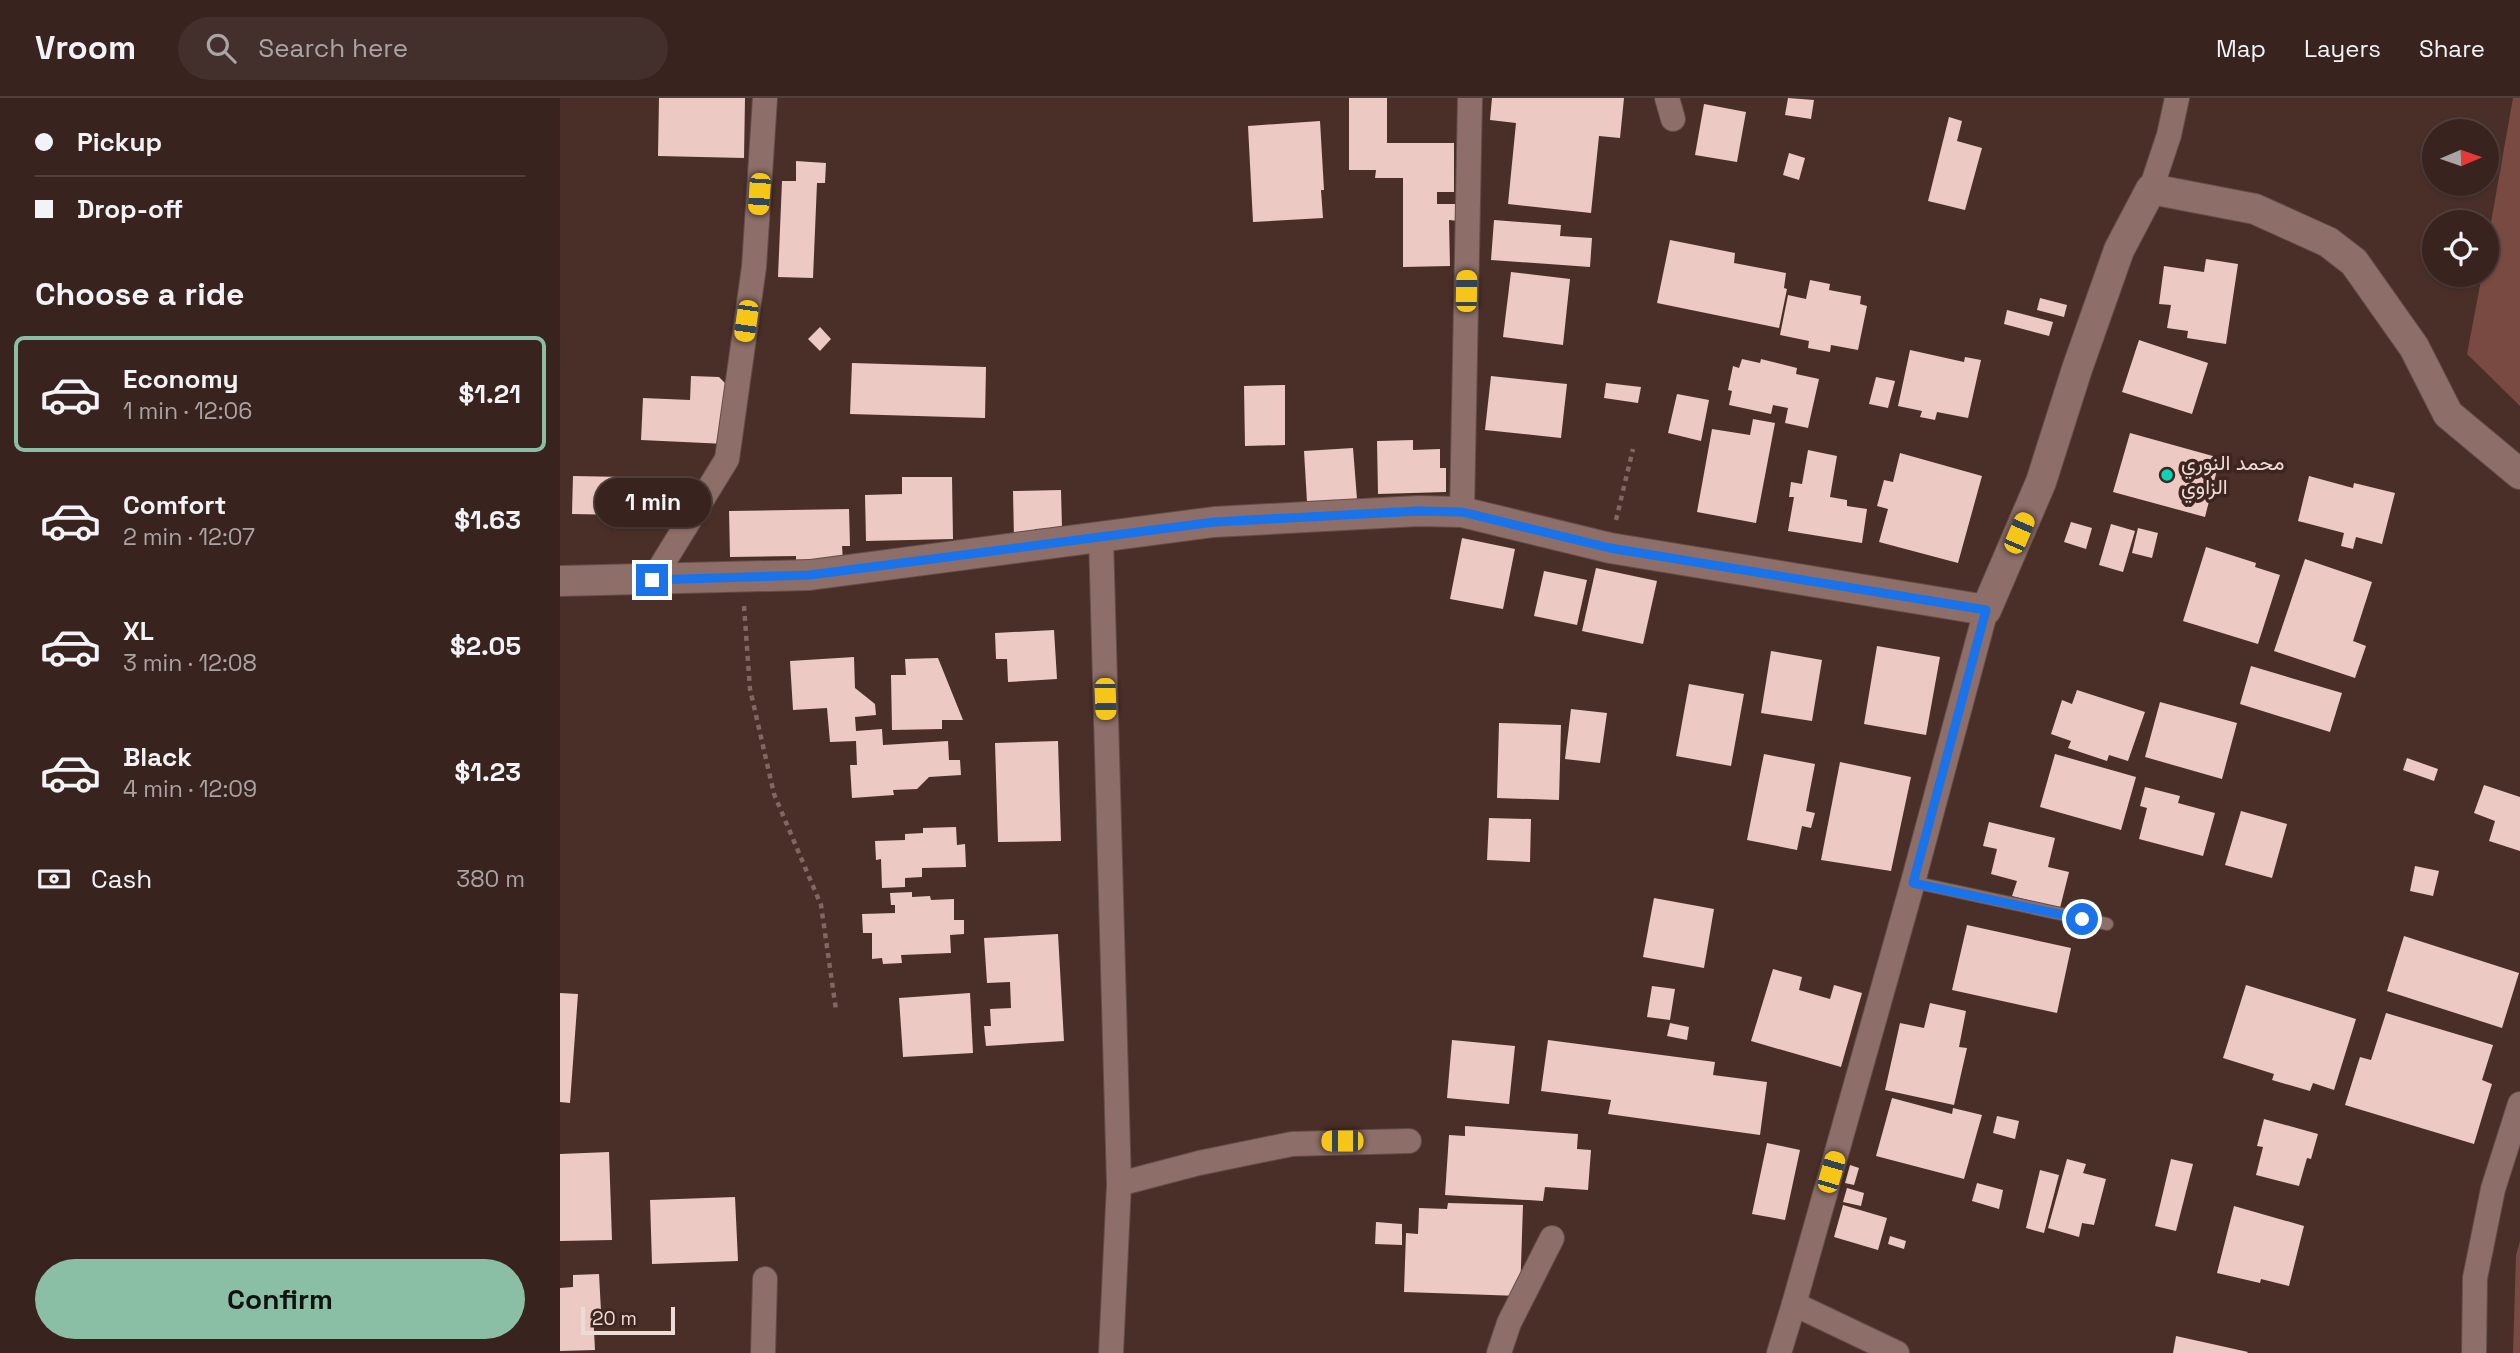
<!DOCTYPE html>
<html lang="en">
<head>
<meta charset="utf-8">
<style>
  :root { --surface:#38231f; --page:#432f2c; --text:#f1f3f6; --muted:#aba4a4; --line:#52403d; --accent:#8abfa5 }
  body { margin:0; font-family:"Space Grotesk",Vazirmatn,sans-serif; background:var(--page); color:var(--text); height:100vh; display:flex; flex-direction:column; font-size:26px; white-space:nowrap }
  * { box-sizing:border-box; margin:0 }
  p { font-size:23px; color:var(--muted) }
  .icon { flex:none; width:38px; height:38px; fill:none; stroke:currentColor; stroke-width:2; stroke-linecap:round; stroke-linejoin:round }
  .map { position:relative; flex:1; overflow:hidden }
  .drawer { display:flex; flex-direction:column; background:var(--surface); width:560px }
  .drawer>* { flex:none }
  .guide { display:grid; align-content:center; height:154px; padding:0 35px; background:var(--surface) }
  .needle { width:46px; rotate:88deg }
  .fabs { position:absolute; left:1862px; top:21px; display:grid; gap:14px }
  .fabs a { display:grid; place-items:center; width:77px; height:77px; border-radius:50%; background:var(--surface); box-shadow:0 2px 5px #0004,0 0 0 2px var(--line); font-size:35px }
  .scale { position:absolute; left:21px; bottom:18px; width:94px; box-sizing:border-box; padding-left:7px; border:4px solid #eddbd7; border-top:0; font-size:19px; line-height:24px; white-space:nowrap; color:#eddbd7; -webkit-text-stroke:5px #3f2520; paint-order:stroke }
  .end { position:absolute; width:32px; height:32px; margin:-16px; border:9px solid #1a73e8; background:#fff; box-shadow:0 0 0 4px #fff }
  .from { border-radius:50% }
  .bubble { position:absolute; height:49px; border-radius:24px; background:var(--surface); box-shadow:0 2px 5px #0004,0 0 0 2px var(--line); font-size:23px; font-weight:600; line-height:49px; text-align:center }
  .car { position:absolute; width:21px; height:42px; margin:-21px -10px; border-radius:9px; box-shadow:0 0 5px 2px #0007; background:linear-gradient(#f5c518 24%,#345 0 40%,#f5c518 0 76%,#345 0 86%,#f5c518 0) }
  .guide b { display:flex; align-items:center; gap:24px; height:66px; font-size:26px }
  .guide b+b { border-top:2px solid var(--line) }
  .guide i { width:18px; height:18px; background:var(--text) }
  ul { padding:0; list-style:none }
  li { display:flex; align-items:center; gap:21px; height:116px; margin:0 14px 10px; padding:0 21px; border:4px solid transparent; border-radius:10px }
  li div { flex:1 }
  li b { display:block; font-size:26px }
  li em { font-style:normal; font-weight:600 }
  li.on { border-color:var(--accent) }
  li>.icon { width:63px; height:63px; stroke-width:1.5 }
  h2 { padding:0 35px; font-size:32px; line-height:84px }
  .pay { display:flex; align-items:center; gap:18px; height:77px; padding:0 35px; font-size:26px }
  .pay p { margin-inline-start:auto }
  .primary-button { display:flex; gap:14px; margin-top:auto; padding:14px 35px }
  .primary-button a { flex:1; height:80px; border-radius:42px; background:var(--accent); color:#111; font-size:28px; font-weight:600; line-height:80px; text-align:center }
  header { display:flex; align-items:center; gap:42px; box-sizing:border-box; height:98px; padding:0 35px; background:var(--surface); border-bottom:2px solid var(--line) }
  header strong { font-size:33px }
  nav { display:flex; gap:38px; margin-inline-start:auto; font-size:24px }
  .search { width:490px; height:63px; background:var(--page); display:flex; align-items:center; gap:18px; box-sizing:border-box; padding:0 24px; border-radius:38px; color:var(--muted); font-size:26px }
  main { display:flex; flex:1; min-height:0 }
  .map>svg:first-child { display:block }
</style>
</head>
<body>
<header>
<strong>Vroom</strong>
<div class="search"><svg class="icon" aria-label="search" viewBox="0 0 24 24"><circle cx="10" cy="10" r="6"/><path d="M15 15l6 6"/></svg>Search here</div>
<nav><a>Map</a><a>Layers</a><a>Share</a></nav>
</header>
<main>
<section class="drawer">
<div class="guide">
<b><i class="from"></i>Pickup</b>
<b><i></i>Drop-off</b>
</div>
<h2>Choose a ride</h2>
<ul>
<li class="on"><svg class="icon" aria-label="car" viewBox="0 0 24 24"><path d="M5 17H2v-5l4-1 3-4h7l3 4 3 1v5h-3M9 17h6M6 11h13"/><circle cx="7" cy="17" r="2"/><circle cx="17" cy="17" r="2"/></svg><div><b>Economy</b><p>1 min · 12:06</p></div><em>$1.21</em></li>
<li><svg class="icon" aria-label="car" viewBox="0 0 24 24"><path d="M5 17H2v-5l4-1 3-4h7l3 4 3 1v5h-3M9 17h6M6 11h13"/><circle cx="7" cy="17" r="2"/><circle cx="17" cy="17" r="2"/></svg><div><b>Comfort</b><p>2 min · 12:07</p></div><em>$1.63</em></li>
<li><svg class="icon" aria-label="car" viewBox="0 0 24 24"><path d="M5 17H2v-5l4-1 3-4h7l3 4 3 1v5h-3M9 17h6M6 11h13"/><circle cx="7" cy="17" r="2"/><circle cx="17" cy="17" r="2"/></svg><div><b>XL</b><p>3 min · 12:08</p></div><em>$2.05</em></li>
<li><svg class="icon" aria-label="car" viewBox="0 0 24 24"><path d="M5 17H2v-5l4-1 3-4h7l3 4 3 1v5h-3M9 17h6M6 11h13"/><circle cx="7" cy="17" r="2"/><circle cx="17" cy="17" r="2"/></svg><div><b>Black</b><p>4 min · 12:09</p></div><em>$1.23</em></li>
</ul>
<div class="pay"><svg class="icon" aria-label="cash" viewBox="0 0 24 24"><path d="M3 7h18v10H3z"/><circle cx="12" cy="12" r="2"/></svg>Cash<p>380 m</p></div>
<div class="primary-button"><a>Confirm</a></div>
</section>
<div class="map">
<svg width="1960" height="1255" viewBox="0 0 1960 1255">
  <rect width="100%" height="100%" fill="#4a2f29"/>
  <!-- green -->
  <g fill="#784a41">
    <polygon points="1953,0 1960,0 1960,308 1907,256 1922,177 1927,177 1927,147"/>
    <polygon points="1960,1143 1960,1255 1953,1255 1956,1157"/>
  </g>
  <!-- building -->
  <g fill="#ecc9c2">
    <polygon points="99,0 185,0 184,60 98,58"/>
    <polygon points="789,0 827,0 827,45 894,45 894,94 877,94 877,106 899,106 899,123 889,122 890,168 843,169 843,80 815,80 816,72 789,72"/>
    <polygon points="932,0 1064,0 1060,40 1039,38 1031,115 948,106 956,25 930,22"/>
    <polygon points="1228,0 1254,2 1251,21 1225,17"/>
    <polygon points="1144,6 1186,14 1177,64 1135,57"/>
    <polygon points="1389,19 1402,23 1397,43 1422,50 1405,112 1368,103"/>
    <polygon points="760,23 764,92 761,92 763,120 693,124 688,28"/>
    <polygon points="1229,55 1245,60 1239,82 1223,77"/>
    <polygon points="236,63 266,65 265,85 257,85 253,180 218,179 222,83 236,83"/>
    <polygon points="934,122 1001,127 1000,138 1032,140 1030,169 931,162"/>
    <polygon points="1110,142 1175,155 1174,165 1226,175 1224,190 1227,191 1219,230 1097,205"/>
    <polygon points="1646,161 1678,166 1666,246 1627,240 1628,233 1607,230 1611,207 1599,206 1604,168 1644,174"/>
    <polygon points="951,174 1010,181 1003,247 943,239"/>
    <polygon points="1250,182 1270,186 1269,192 1301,198 1300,206 1307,208 1298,252 1271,247 1270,254 1248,250 1249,243 1220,237 1228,197 1246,201"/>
    <polygon points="1480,200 1507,207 1504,219 1477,212"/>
    <polygon points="1447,212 1493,224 1489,238 1444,226"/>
    <polygon points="260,229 271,241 260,253 248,241"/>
    <polygon points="1579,242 1648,265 1632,316 1562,294"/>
    <polygon points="1350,252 1404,264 1405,259 1421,262 1408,320 1377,314 1375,322 1360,319 1362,313 1338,308"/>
    <polygon points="1182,261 1200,265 1201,261 1237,270 1236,276 1259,281 1248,330 1225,325 1228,310 1213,307 1211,316 1169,307 1172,293 1168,292 1173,268 1179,270"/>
    <polygon points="292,265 426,269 425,320 290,316"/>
    <polygon points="131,278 159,279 169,289 166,346 81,342 83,300 130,302"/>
    <polygon points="931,278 1007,286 1001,340 925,332"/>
    <polygon points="1316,279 1335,283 1328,310 1309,306"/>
    <polygon points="1046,285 1081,289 1078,305 1044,300"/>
    <polygon points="725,287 725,347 685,348 684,288"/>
    <polygon points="1117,296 1149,302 1141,343 1108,335"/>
    <polygon points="1193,321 1215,325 1196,425 1137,414 1152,331 1190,337"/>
    <polygon points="1570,335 1660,360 1645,419 1553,394"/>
    <polygon points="853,342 853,352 880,351 880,370 886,370 886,394 818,396 817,343"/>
    <polygon points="793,350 797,401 747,404 744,353"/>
    <polygon points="1248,352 1277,358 1270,399 1287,402 1287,408 1307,411 1302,445 1228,433 1234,399 1229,399 1231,384 1242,386"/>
    <polygon points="1340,355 1422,378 1398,465 1319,444 1328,411 1317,408 1324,382 1333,384"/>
    <polygon points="13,378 65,379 65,417 12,416"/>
    <polygon points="1749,378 1793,390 1794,385 1835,395 1822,446 1796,439 1793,451 1781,448 1784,435 1738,423"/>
    <polygon points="342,379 392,379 393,441 306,443 305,397 342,396"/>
    <polygon points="501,392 502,430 475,431 475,440 454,441 453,393"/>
    <polygon points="289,411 290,448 282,448 283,463 236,472 236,458 170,459 169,413"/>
    <polygon points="1511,424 1532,430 1526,451 1504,444"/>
    <polygon points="1551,426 1575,433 1563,474 1539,467"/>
    <polygon points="1578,430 1598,435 1592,460 1572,455"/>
    <polygon points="902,440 955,451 943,511 890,501"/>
    <polygon points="1646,449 1696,465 1695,469 1720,477 1698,546 1623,523"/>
    <polygon points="1745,461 1812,484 1793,543 1806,548 1795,580 1714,553"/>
    <polygon points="1036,470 1097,483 1083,546 1022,533"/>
    <polygon points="984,473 1027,482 1017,527 974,518"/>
    <polygon points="494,532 497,581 448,584 447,561 436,561 435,535"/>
    <polygon points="1317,548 1380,559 1366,637 1304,626"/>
    <polygon points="1211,553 1262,562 1252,623 1201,615"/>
    <polygon points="294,559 295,590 315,606 316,617 295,619 296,633 322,631 323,647 388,643 389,662 400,662 401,677 369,679 357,691 333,692 334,697 292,700 290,667 297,667 296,643 270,644 267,610 233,612 230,563"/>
    <polygon points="378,560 403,622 382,622 382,631 332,632 331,577 346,577 345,561"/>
    <polygon points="1691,568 1782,595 1770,634 1680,606"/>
    <polygon points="1129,586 1184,596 1171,668 1116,658"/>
    <polygon points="1517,592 1585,614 1568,663 1549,657 1547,663 1508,650 1511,643 1491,636 1502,602 1512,606"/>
    <polygon points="1600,604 1677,625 1662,681 1585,659"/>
    <polygon points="1011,611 1047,615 1040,665 1005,661"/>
    <polygon points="939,625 1001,627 999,702 937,700"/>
    <polygon points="498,643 501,743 438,744 435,645"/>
    <polygon points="1204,656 1255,666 1246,713 1255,715 1251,730 1242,728 1237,752 1187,742"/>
    <polygon points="1495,656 1576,679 1561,732 1480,709"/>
    <polygon points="1847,660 1878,671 1874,683 1843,672"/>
    <polygon points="1280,664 1351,679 1331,773 1261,762"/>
    <polygon points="1924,687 1960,699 1960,753 1929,743 1935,723 1914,715"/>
    <polygon points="1585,689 1620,698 1618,705 1655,715 1643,758 1579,741 1587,710 1580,708"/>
    <polygon points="1681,713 1727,726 1712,780 1665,767"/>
    <polygon points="929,720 971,721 970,764 927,762"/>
    <polygon points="1429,724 1495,740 1488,769 1509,774 1500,810 1452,798 1457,783 1431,776 1437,751 1423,748"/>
    <polygon points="396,729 397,747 405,746 406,769 362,770 362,779 345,780 345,789 322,790 321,761 316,762 315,743 345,742 345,736 363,735 363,730"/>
    <polygon points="1855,768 1879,773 1873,798 1850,793"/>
    <polygon points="352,794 352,799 370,798 371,802 394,801 394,822 404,822 404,836 390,837 391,855 341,857 342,865 323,866 322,860 312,861 312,835 303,835 302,816 335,815 335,807 331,807 330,795"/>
    <polygon points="1094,800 1154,811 1144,870 1083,859"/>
    <polygon points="1407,827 1511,850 1497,915 1392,892"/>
    <polygon points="498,836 504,943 426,948 424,928 431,928 430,911 451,910 450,884 427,885 424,840"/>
    <polygon points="1844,838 1959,875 1942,930 1827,893"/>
    <polygon points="1213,871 1242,879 1239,892 1270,901 1274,887 1302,895 1281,969 1191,943"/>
    <polygon points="1686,887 1796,921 1774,992 1753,985 1750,993 1712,982 1714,976 1663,960"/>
    <polygon points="1092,888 1115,891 1110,922 1087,919"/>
    <polygon points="0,895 18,896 10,1005 0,1004"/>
    <polygon points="410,895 413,955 343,959 339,900"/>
    <polygon points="1370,905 1406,913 1399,949 1407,950 1394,1007 1325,992 1340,925 1364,930"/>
    <polygon points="1826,915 1933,947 1922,982 1932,986 1914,1046 1785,1007 1800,959 1811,962"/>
    <polygon points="1110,925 1129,929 1127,942 1107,938"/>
    <polygon points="892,942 955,948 949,1006 887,1000"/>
    <polygon points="988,942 1155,964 1153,977 1207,984 1200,1037 1048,1016 1051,1002 981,993"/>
    <polygon points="1332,1000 1392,1016 1393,1010 1422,1017 1404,1081 1316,1058"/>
    <polygon points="1437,1018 1459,1023 1455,1041 1433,1035"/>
    <polygon points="1704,1021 1758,1036 1751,1061 1747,1060 1739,1088 1696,1077 1703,1049 1697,1048"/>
    <polygon points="905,1028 1018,1036 1017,1051 1031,1052 1028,1092 985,1089 983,1103 885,1097 889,1037 905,1038"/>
    <polygon points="1207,1045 1240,1052 1225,1122 1192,1116"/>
    <polygon points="49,1054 52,1142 0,1143 0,1056"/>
    <polygon points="1507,1061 1526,1066 1523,1075 1546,1081 1534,1127 1522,1125 1519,1139 1488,1130"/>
    <polygon points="1611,1061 1633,1066 1616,1133 1595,1128"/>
    <polygon points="1290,1067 1299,1070 1294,1087 1285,1085"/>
    <polygon points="1480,1072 1499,1077 1484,1135 1466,1130"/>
    <polygon points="1417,1085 1443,1092 1439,1111 1412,1103"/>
    <polygon points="1287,1090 1304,1095 1301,1108 1283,1104"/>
    <polygon points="175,1099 178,1163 92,1166 90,1102"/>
    <polygon points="888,1105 963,1107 960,1198 844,1194 846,1135 858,1136 859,1110 887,1111"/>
    <polygon points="1283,1107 1327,1120 1318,1152 1274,1139"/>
    <polygon points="1674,1108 1744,1128 1729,1188 1701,1181 1700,1185 1657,1175"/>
    <polygon points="816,1124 842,1126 842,1147 815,1146"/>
    <polygon points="1330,1138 1346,1143 1344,1151 1328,1146"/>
    <polygon points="39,1176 41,1213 33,1213 35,1252 0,1253 0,1190 13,1189 13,1177"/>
    <polygon points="1616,1238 1688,1254 1687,1255 1613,1255"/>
  </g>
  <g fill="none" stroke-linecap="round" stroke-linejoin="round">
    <!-- service casing -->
    <g stroke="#644d49" stroke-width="14">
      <polyline id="service" points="1353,784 1547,826"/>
    </g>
    <!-- minor casing -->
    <g stroke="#644d49" stroke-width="26">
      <g id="minor">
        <polyline points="1107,0 1113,21"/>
        <polyline points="1591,91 1609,37 1617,0"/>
        <polyline points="902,414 910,0"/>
        <polyline points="541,439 559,1086 551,1255"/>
        <polyline points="92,483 167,361 194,169 205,0"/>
        <polyline points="559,1086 639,1065 732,1046 849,1043"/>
        <polyline points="1234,1206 1353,784 1426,512"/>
        <polyline points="203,1255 205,1181"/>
        <polyline points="939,1255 949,1225 992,1140"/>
        <polyline points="1219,1255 1234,1206 1337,1255"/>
        <polyline points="1914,1255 1915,1180 1933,1091 1960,1006"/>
      </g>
    </g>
    <!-- tertiary casing -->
    <g stroke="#644d49" stroke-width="32">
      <polyline id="tertiary" points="0,483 250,477 654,424 858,413 902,414 1050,450 1426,512 1481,384 1517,271 1559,152 1591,91 1695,111 1768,144 1794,164 1854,249 1888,316 1960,376"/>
    </g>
    <!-- path -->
    <g stroke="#7f6762" stroke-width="4.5" stroke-dasharray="5 5" stroke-linecap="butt">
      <polyline points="1056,422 1073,351"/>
      <polyline points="184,508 190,591 214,696 261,807 276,912"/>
    </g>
    <!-- service -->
    <use href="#service" stroke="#8d6e68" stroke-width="12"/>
    <!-- minor -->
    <use href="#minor" stroke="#8d6e68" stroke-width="24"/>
    <!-- tertiary -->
    <use href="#tertiary" stroke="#8d6e68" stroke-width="30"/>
  </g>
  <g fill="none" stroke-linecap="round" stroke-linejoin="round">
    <!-- route -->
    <polyline stroke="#1a73e8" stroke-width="9" points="92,482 250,477 654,424 858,413 902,414 1050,450 1426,512 1353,785 1522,821"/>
  </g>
  <!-- markers -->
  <circle fill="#0ad5b5" stroke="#3f2520" stroke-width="2.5" cx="1607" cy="377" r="7"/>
  <g text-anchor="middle" stroke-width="7" stroke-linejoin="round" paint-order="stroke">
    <!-- poi labels -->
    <g font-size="21" fill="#eddbd7" stroke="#3f2520" text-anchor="start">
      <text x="1621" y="372">محمد النوري<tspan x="1621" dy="24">الزاوي</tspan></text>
    </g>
  </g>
</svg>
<div class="fabs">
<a><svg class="needle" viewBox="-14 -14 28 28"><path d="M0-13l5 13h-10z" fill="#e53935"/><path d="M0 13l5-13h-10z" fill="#aba4a4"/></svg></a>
<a><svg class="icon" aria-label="locate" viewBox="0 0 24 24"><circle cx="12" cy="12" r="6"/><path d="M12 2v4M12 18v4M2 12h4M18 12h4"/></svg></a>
</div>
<div class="scale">20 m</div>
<i class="end from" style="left:1522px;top:821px"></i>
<i class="end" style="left:92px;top:482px"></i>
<div class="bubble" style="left:35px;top:380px;width:116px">1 min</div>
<i class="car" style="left:199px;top:96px;rotate:184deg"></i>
<i class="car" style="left:906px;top:193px;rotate:1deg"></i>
<i class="car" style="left:186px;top:223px;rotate:188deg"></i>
<i class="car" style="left:1459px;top:435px;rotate:23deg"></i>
<i class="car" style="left:545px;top:601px;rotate:178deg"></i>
<i class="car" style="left:782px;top:1043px;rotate:270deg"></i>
<i class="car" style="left:1271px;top:1074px;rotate:16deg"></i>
</div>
</main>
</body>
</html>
